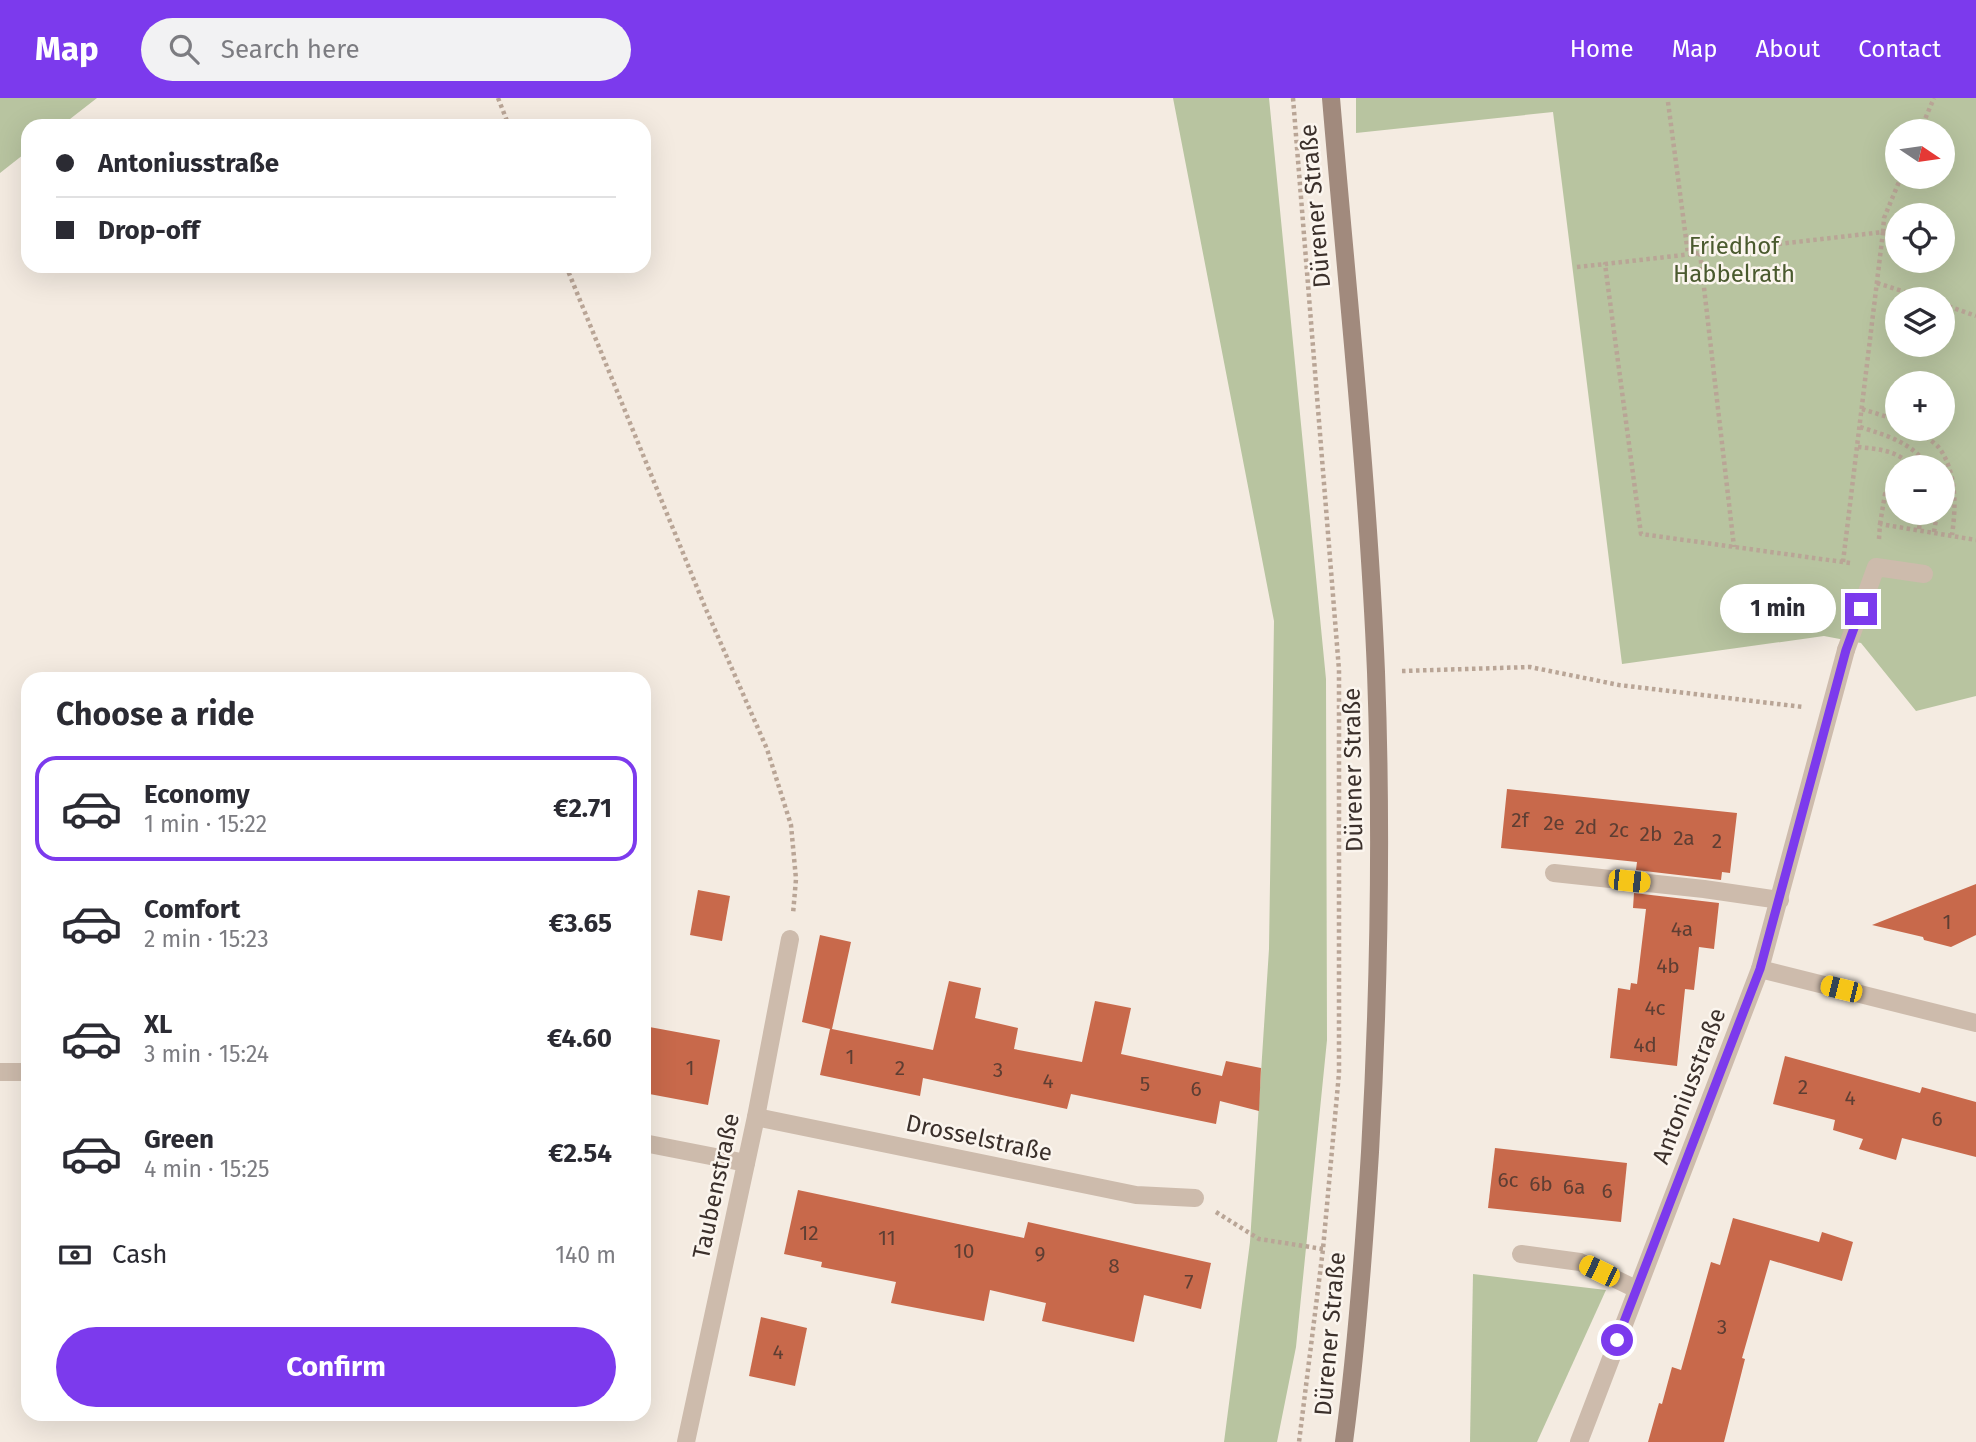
<!DOCTYPE html>
<html lang="en">
<head>
<meta charset="utf-8">
<style>
  :root { --surface:#fff; --page:#f2f2f3; --text:#2b2b33; --muted:#7c7c81; --line:#e1e1e2; --accent:#7c3aed }
  body { margin:0; font-family:"Fira Sans",sans-serif; background:var(--page); color:var(--text); height:100vh; display:flex; flex-direction:column; font-size:26px; white-space:nowrap }
  * { box-sizing:border-box; margin:0 }
  p { font-size:23px; color:var(--muted) }
  .icon { flex:none; width:38px; height:38px; fill:none; stroke:currentColor; stroke-width:2; stroke-linecap:round; stroke-linejoin:round }
  .map { position:relative; flex:1; overflow:hidden }
  .details { position:absolute; left:21px; top:574px; width:630px; height:749px; display:flex; flex-direction:column; background:var(--surface); border-radius:21px; box-shadow:0 7px 28px #0002 }
  .details>* { flex:none }
  .hud { position:absolute; left:21px; top:21px; width:630px; height:154px; border-radius:21px; box-shadow:0 7px 28px #0002; display:grid; align-content:center; height:154px; padding:0 35px; background:var(--surface) }
  .needle { width:46px; rotate:103deg }
  .tools { position:absolute; left:1885px; top:21px; display:grid; gap:14px }
  .tools a { display:grid; place-items:center; width:70px; height:70px; border-radius:50%; background:var(--surface); box-shadow:0 7px 28px #0002; font-size:35px }
  .end { position:absolute; width:32px; height:32px; margin:-16px; border:9px solid #7c3aed; background:#fff; box-shadow:0 0 0 4px #fff }
  .from { border-radius:50% }
  .bubble { position:absolute; height:49px; border-radius:24px; background:var(--surface); box-shadow:0 7px 28px #0002; font-size:23px; font-weight:700; line-height:49px; text-align:center }
  .car { position:absolute; width:21px; height:42px; margin:-21px -10px; border-radius:9px; box-shadow:0 0 5px 2px #0007; background:linear-gradient(#f5c518 24%,#345 0 40%,#f5c518 0 76%,#345 0 86%,#f5c518 0) }
  .hud b { display:flex; align-items:center; gap:24px; height:66px; font-size:26px }
  .hud b+b { border-top:2px solid var(--line) }
  .hud i { width:18px; height:18px; background:var(--text) }
  ul { padding:0; list-style:none }
  li { display:flex; align-items:center; gap:21px; height:105px; margin:0 14px 10px; padding:0 21px; border:4px solid transparent; border-radius:21px }
  li div { flex:1 }
  li b { display:block; font-size:26px }
  li em { font-style:normal; font-weight:700 }
  li.current { border-color:var(--accent) }
  li>.icon { width:63px; height:63px; stroke-width:1.5 }
  h2 { padding:0 35px; font-size:32px; line-height:84px }
  .pay { display:flex; align-items:center; gap:18px; height:77px; padding:0 35px; font-size:26px }
  .pay p { margin-inline-start:auto }
  .primary-button { display:flex; gap:14px; margin-top:auto; padding:14px 35px }
  .primary-button a { flex:1; height:80px; border-radius:42px; background:var(--accent); color:#fff; font-size:28px; font-weight:700; line-height:80px; text-align:center }
  header { display:flex; align-items:center; gap:42px; box-sizing:border-box; height:98px; padding:0 35px; background:var(--accent); color:#fff }
  header strong { font-size:33px }
  nav { display:flex; gap:38px; margin-inline-start:auto; font-size:24px }
  .search { width:490px; height:63px; background:var(--page); display:flex; align-items:center; gap:18px; box-sizing:border-box; padding:0 24px; border-radius:38px; color:var(--muted); font-size:26px }
  .map>svg:first-child { display:block }
</style>
</head>
<body>
<header>
<strong>Map</strong>
<div class="search"><svg class="icon" aria-label="search" viewBox="0 0 24 24"><circle cx="10" cy="10" r="6"/><path d="M15 15l6 6"/></svg>Search here</div>
<nav><a>Home</a><a>Map</a><a>About</a><a>Contact</a></nav>
</header>
<div class="map">
<svg width="1976" height="1344" viewBox="0 0 1976 1344">
  <rect width="100%" height="100%" fill="#f4ebe1"/>
  <!-- green -->
  <g fill="#b8c4a0" fill-rule="evenodd">
    <polygon points="0,0 97,0 61,28 28,28 28,53 0,75"/>
    <polygon points="1173,0 1269,0 1326,581 1327,942 1296,1249 1277,1344 1224,1344 1250,1144 1269,851 1274,523"/>
    <path d="M1356,0H1976V598L1916,613L1861,545L1824,538L1622,566L1553,14L1356,35ZM1897,33H1942V79H1897ZM1897,117H1942V163H1897ZM1897,201H1942V247H1897ZM1897,285H1942V331H1897ZM1897,369H1942V415H1897Z"/>
    <polygon points="1473,1176 1606,1192 1537,1344 1470,1344"/>
  </g>
  <!-- building -->
  <g fill="#c8694b">
    <polygon points="1507,691 1737,715 1730,775 1722,774 1721,782 1636,772 1637,764 1501,750"/>
    <polygon points="1976,786 1976,837 1951,849 1924,842 1923,839 1872,827"/>
    <polygon points="698,792 730,798 722,843 690,837"/>
    <polygon points="1634,795 1719,805 1714,851 1699,849 1694,892 1685,891 1677,968 1610,960 1618,890 1630,892 1631,885 1637,886 1646,811 1633,810"/>
    <polygon points="820,837 851,844 832,931 933,952 949,883 981,890 975,920 1018,930 1014,951 1082,964 1095,903 1131,910 1121,956 1222,978 1226,963 1261,970 1259,1013 1220,1003 1216,1026 1071,996 1067,1011 923,980 920,998 820,977 830,931 802,924"/>
    <polygon points="644,928 720,942 708,1007 644,995"/>
    <polygon points="1785,958 1920,995 1922,989 1976,1004 1976,1059 1902,1040 1896,1062 1859,1051 1863,1041 1833,1032 1835,1022 1773,1006"/>
    <polygon points="1495,1050 1627,1065 1621,1124 1488,1110"/>
    <polygon points="798,1092 1024,1140 1028,1124 1211,1165 1201,1211 1144,1197 1134,1244 1042,1223 1046,1205 990,1192 984,1223 891,1205 896,1184 821,1169 822,1164 784,1156"/>
    <polygon points="1733,1120 1819,1144 1822,1134 1853,1144 1842,1183 1770,1162 1742,1260 1745,1261 1724,1344 1648,1344 1659,1305 1662,1306 1672,1269 1681,1272 1711,1164 1720,1167"/>
    <polygon points="761,1219 807,1230 795,1288 749,1278"/>
  </g>
  <g fill="none" stroke-linecap="round" stroke-linejoin="round">
    <!-- path -->
    <g stroke="#b9a596" stroke-width="4.5" stroke-dasharray="3.5 3.5" stroke-linecap="butt">
      <polyline points="498,0 509,28"/>
      <polyline points="1293,0 1339,572 1339,975 1323,1151 1299,1344"/>
      <polyline points="1668,4 1688,156"/>
      <polyline points="1920,33 1934,0"/>
      <polyline points="1700,155 1734,449"/>
      <polyline points="566,168 705,509 767,651 791,727 796,781 793,816"/>
      <polyline points="1577,169 1605,166"/>
      <polyline points="1877,185 1927,201"/>
      <polyline points="1942,206 1976,218"/>
      <polyline points="1862,311 1897,322"/>
      <path d="M1860,329C1888,338 1911,344 1929,369"/>
      <path d="M1914,331C1922,337 1934,343 1940,351C1957,376 1956,409 1952,437"/>
      <path d="M1858,349C1877,351 1899,352 1911,369"/>
      <polyline points="1914,369 1923,361"/>
      <polyline points="1880,426 1885,396 1897,385"/>
      <polyline points="1919,431 1921,415"/>
      <polyline points="1934,434 1937,415"/>
      <polyline points="1879,441 1880,426 1976,442"/>
      <polyline points="1843,464 1883,134"/>
      <polyline points="1850,465 1641,436 1605,166 1883,134 1884,120 1901,79"/>
      <polyline points="1402,573 1530,569 1619,587 1803,609"/>
      <polyline points="1216,1114 1259,1141 1323,1151"/>
    </g>
    <!-- service -->
    <g stroke="#cdbbac" stroke-width="18">
      <polyline points="1846,552 1876,469 1924,476"/>
      <polyline points="1554,775 1704,791 1780,802"/>
      <polyline points="1521,1156 1580,1164 1636,1191"/>
    </g>
    <!-- minor -->
    <g stroke="#cdbbac" stroke-width="18">
      <polyline points="1760,871 1976,925"/>
      <polyline points="0,974 28,974"/>
      <polyline points="756,1019 1136,1097 1195,1100"/>
      <polyline points="644,1045 746,1065"/>
      <polyline points="686,1344 756,1019 790,841"/>
      <polyline points="1579,1344 1760,871 1846,552"/>
    </g>
    <!-- secondary -->
    <path stroke="#a18a7d" stroke-width="18" d="M1331,0C1347,191 1368,382 1376,574C1382,734 1379,894 1370,1054C1364,1151 1357,1248 1344,1344"/>
  </g>
  <g fill="none" stroke-linecap="round" stroke-linejoin="round">
    <!-- route -->
    <polyline stroke="#7c3aed" stroke-width="9" points="1617,1242 1760,871 1846,552 1861,511"/>
  </g>
  <g text-anchor="middle" stroke-width="5" stroke-linejoin="round" paint-order="stroke">
    <!-- number labels -->
    <g font-size="21" fill="#5e3e33">
      <text x="1520" y="729">2f</text>
      <text x="1554" y="732">2e</text>
      <text x="1586" y="736">2d</text>
      <text x="1619" y="739">2c</text>
      <text x="1651" y="743">2b</text>
      <text x="1684" y="747">2a</text>
      <text x="1717" y="750">2</text>
      <text x="1947" y="831">1</text>
      <text x="1682" y="838">4a</text>
      <text x="1668" y="875">4b</text>
      <text x="1655" y="917">4c</text>
      <text x="1645" y="954">4d</text>
      <text x="850" y="966">1</text>
      <text x="690" y="977">1</text>
      <text x="900" y="977">2</text>
      <text x="998" y="979">3</text>
      <text x="1048" y="990">4</text>
      <text x="1145" y="993">5</text>
      <text x="1803" y="996">2</text>
      <text x="1196" y="998">6</text>
      <text x="1850" y="1007">4</text>
      <text x="1937" y="1028">6</text>
      <text x="1508" y="1089">6c</text>
      <text x="1541" y="1093">6b</text>
      <text x="1574" y="1096">6a</text>
      <text x="1607" y="1100">6</text>
      <text x="809" y="1142">12</text>
      <text x="887" y="1147">11</text>
      <text x="964" y="1160">10</text>
      <text x="1040" y="1163">9</text>
      <text x="1114" y="1175">8</text>
      <text x="1189" y="1191">7</text>
      <text x="1722" y="1236">3</text>
      <text x="778" y="1261">4</text>
    </g>
    <!-- street labels -->
    <g font-size="24" fill="#3b302b" stroke="#fbf5ee">
      <text transform="translate(1315 108) rotate(-95)" y="8">Dürener Straße</text>
      <text transform="translate(1353 672) rotate(-91)" y="8">Dürener Straße</text>
      <text transform="translate(1689 988) rotate(-69)" y="8">Antoniusstraße</text>
      <text transform="translate(979 1040) rotate(12)" y="8">Drosselstraße</text>
      <text transform="translate(716 1088) rotate(-78)" y="8">Taubenstraße</text>
      <text transform="translate(1330 1236) rotate(-85)" y="8">Dürener Straße</text>
    </g>
    <!-- park labels -->
    <g font-size="24" fill="#4a5a2e" stroke="#fbf5ee">
      <text x="1734" y="156">Friedhof<tspan x="1734" dy="28">Habbelrath</tspan></text>
    </g>
  </g>
</svg>
<div class="tools">
<a><svg class="needle" viewBox="-14 -14 28 28"><path d="M0-13l5 13h-10z" fill="#e53935"/><path d="M0 13l5-13h-10z" fill="#7c7c81"/></svg></a>
<a><svg class="icon" aria-label="locate" viewBox="0 0 24 24"><circle cx="12" cy="12" r="6"/><path d="M12 2v4M12 18v4M2 12h4M18 12h4"/></svg></a>
<a><svg class="icon" aria-label="layers" viewBox="0 0 24 24"><path d="M12 4l9 5-9 5-9-5zM3 14l9 5 9-5"/></svg></a>
<a>+</a>
<a>−</a>
</div>
<i class="end from" style="left:1617px;top:1242px"></i>
<i class="end" style="left:1861px;top:511px"></i>
<div class="bubble" style="left:1720px;top:486px;width:116px">1 min</div>
<i class="car" style="left:1629px;top:783px;rotate:96deg"></i>
<i class="car" style="left:1841px;top:891px;rotate:284deg"></i>
<i class="car" style="left:1599px;top:1173px;rotate:296deg"></i>
<div class="hud">
<b><i class="from"></i>Antoniusstraße</b>
<b><i></i>Drop-off</b>
</div>
<section class="details">
<h2>Choose a ride</h2>
<ul>
<li class="current"><svg class="icon" aria-label="car" viewBox="0 0 24 24"><path d="M5 17H2v-5l4-1 3-4h7l3 4 3 1v5h-3M9 17h6M6 11h13"/><circle cx="7" cy="17" r="2"/><circle cx="17" cy="17" r="2"/></svg><div><b>Economy</b><p>1 min · 15:22</p></div><em>€2.71</em></li>
<li><svg class="icon" aria-label="car" viewBox="0 0 24 24"><path d="M5 17H2v-5l4-1 3-4h7l3 4 3 1v5h-3M9 17h6M6 11h13"/><circle cx="7" cy="17" r="2"/><circle cx="17" cy="17" r="2"/></svg><div><b>Comfort</b><p>2 min · 15:23</p></div><em>€3.65</em></li>
<li><svg class="icon" aria-label="car" viewBox="0 0 24 24"><path d="M5 17H2v-5l4-1 3-4h7l3 4 3 1v5h-3M9 17h6M6 11h13"/><circle cx="7" cy="17" r="2"/><circle cx="17" cy="17" r="2"/></svg><div><b>XL</b><p>3 min · 15:24</p></div><em>€4.60</em></li>
<li><svg class="icon" aria-label="car" viewBox="0 0 24 24"><path d="M5 17H2v-5l4-1 3-4h7l3 4 3 1v5h-3M9 17h6M6 11h13"/><circle cx="7" cy="17" r="2"/><circle cx="17" cy="17" r="2"/></svg><div><b>Green</b><p>4 min · 15:25</p></div><em>€2.54</em></li>
</ul>
<div class="pay"><svg class="icon" aria-label="cash" viewBox="0 0 24 24"><path d="M3 7h18v10H3z"/><circle cx="12" cy="12" r="2"/></svg>Cash<p>140 m</p></div>
<div class="primary-button"><a>Confirm</a></div>
</section>
</div>
</body>
</html>
